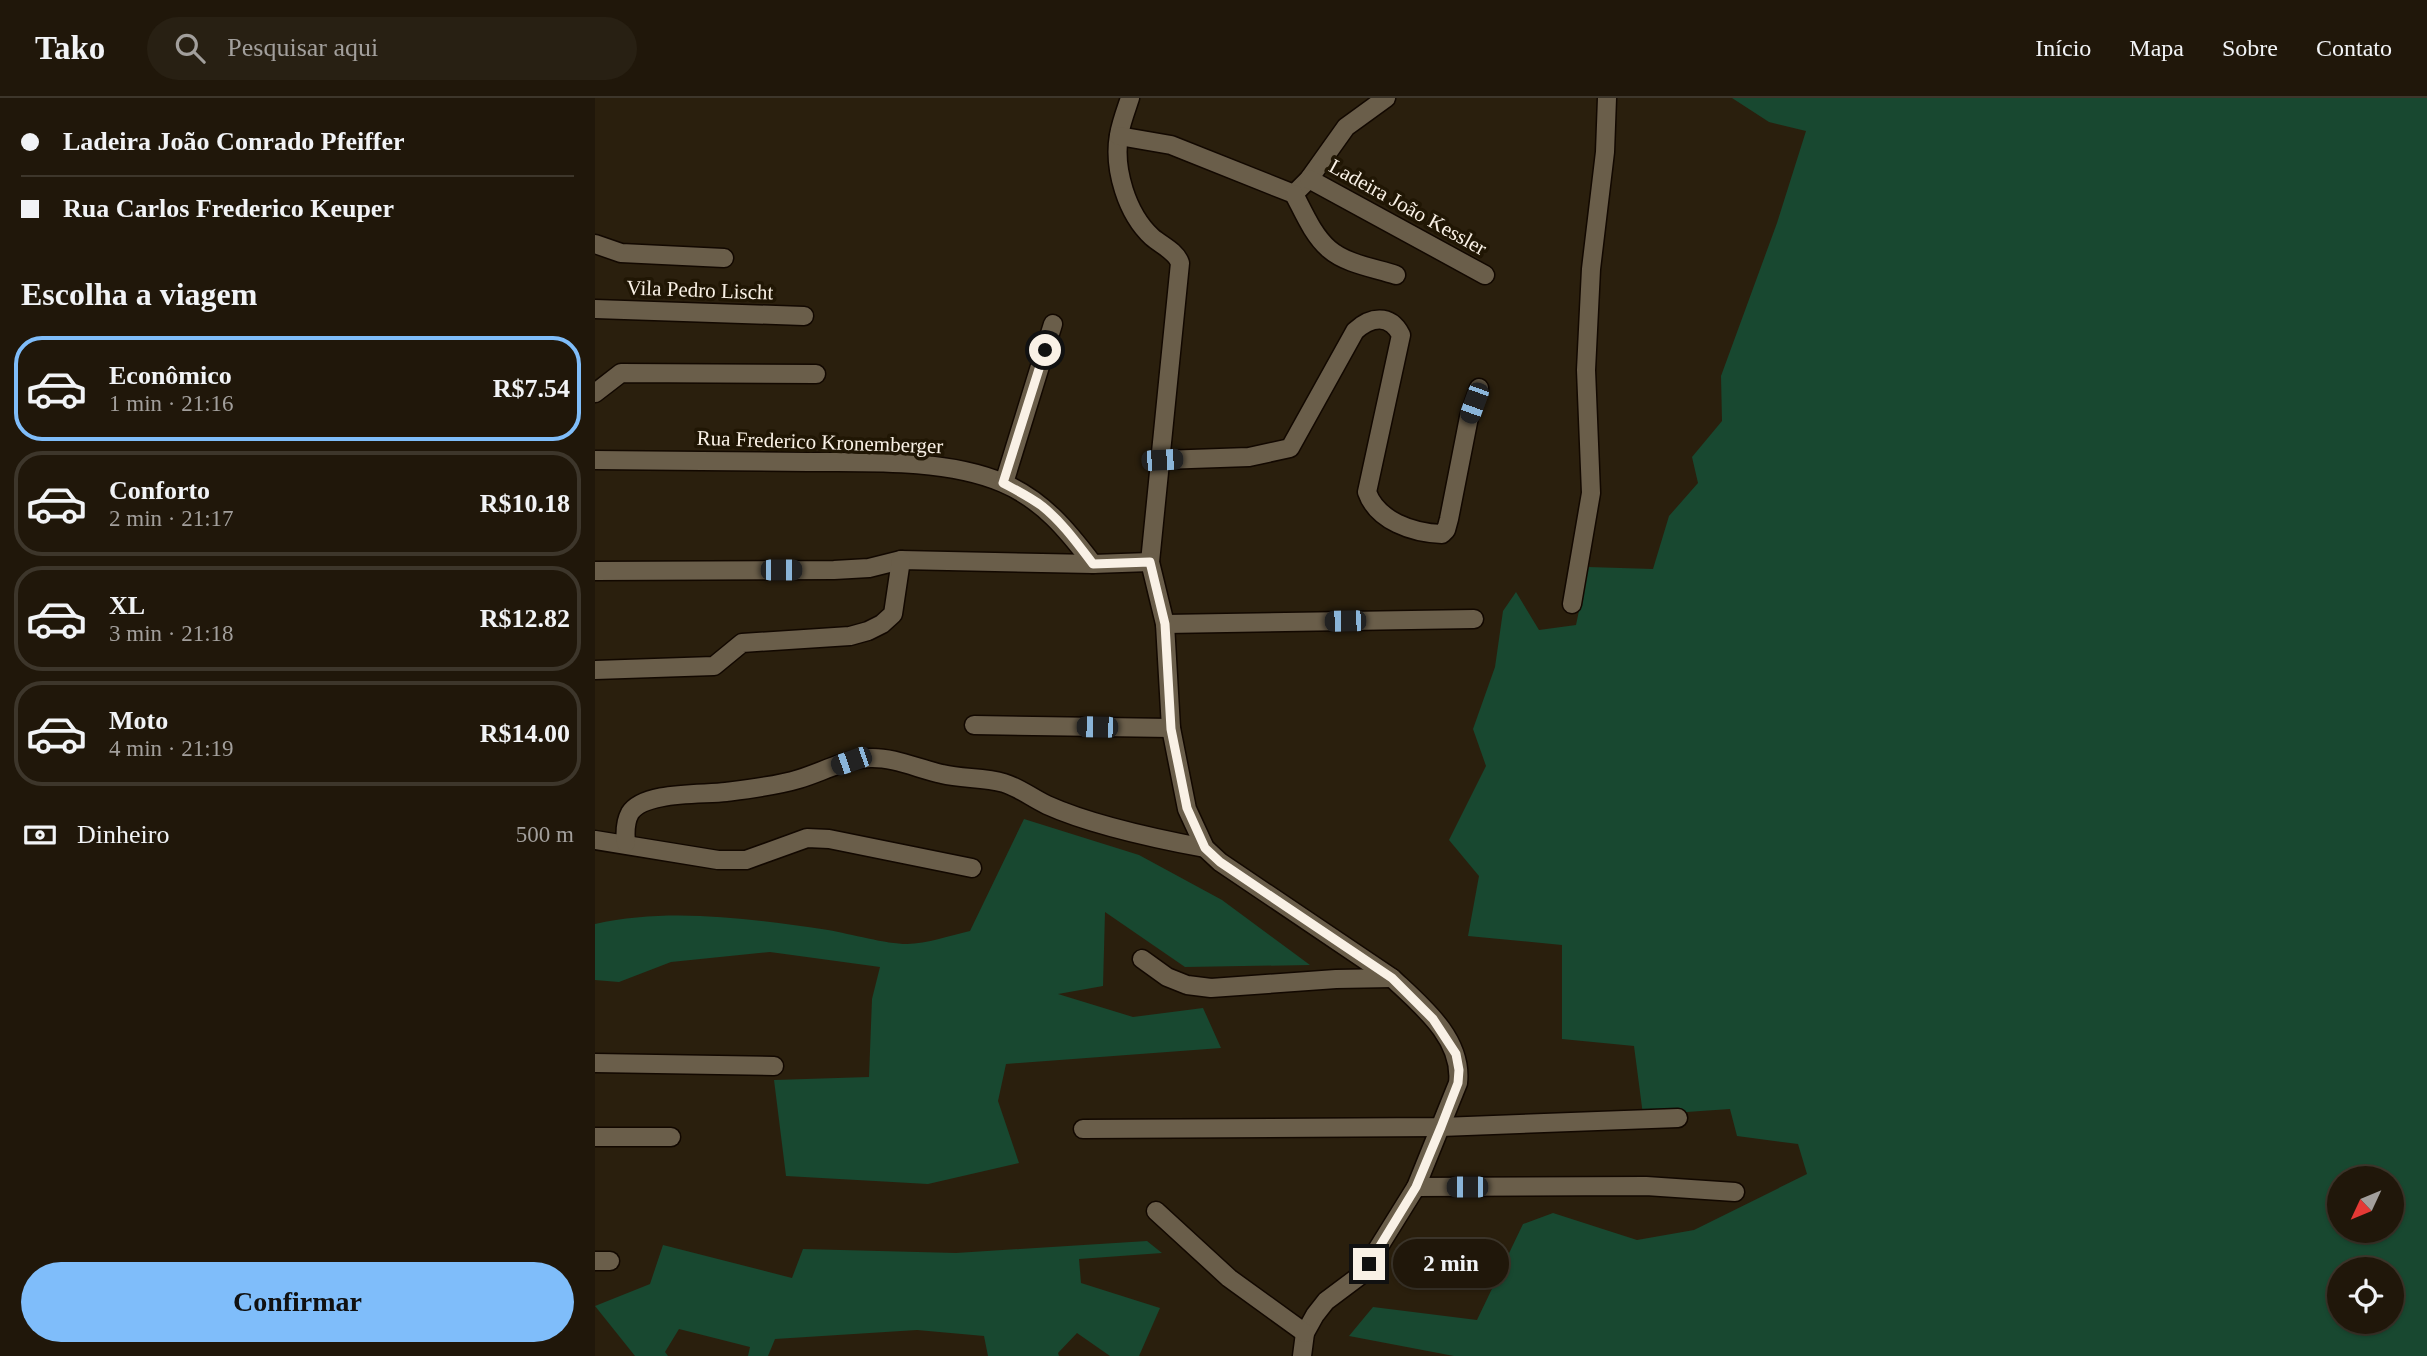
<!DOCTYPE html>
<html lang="pt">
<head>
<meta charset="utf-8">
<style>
  :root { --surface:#20170a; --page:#282013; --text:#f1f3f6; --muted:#a29f9c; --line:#3d362b; --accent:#7fbdfa }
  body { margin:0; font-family:Georgia,serif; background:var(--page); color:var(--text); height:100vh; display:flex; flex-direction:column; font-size:26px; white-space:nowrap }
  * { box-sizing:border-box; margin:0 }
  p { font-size:23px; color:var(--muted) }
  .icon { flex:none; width:38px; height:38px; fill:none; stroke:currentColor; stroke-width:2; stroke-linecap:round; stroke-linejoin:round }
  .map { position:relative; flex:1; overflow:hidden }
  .side { display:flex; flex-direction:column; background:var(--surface); width:595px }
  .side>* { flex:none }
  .guide { display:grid; align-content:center; height:154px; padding:0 21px; background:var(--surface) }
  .needle { width:46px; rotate:226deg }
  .tools { position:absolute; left:1732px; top:1068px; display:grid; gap:14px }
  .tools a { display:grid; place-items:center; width:77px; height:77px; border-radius:50%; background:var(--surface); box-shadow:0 2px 5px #0004,0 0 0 2px var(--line); font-size:35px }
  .end { position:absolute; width:32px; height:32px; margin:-16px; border:9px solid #f9f1e6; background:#111; box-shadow:0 0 0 4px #111 }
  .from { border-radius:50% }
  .bubble { position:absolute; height:49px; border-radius:24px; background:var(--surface); box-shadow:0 2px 5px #0004,0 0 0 2px var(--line); font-size:23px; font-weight:600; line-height:49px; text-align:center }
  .car { position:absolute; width:21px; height:42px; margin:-21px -10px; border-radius:9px; box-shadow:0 0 5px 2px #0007; background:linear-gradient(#222 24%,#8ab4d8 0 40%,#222 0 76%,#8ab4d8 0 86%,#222 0) }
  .guide b { display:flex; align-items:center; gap:24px; height:66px; font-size:26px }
  .guide b+b { border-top:2px solid var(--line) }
  .guide i { width:18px; height:18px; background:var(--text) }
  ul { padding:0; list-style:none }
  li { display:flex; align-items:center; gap:21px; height:105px; margin:0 14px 10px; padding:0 7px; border:4px solid var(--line); border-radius:28px }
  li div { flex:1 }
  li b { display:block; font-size:26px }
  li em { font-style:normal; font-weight:600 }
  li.active { border-color:var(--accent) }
  li>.icon { width:63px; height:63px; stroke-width:1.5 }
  h2 { padding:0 21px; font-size:32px; line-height:84px }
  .pay { display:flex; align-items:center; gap:18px; height:77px; padding:0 21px; font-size:26px }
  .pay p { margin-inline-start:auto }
  .cta { display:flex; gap:14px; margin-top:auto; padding:14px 21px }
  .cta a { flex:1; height:80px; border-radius:42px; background:var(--accent); color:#111; font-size:28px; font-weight:600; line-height:80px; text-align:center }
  header { display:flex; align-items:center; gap:42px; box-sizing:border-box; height:98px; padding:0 35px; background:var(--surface); border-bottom:2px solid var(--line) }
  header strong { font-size:33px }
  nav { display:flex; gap:38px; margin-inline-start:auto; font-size:24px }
  .search { width:490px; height:63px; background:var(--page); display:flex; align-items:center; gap:18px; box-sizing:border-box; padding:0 24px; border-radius:38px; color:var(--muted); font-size:26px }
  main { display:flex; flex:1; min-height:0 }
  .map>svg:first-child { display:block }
</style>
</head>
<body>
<header>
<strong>Tako</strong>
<div class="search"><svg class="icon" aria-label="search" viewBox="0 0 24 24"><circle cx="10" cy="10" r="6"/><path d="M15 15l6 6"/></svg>Pesquisar aqui</div>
<nav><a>Início</a><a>Mapa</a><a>Sobre</a><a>Contato</a></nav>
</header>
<main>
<section class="side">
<div class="guide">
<b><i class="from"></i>Ladeira João Conrado Pfeiffer</b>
<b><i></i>Rua Carlos Frederico Keuper</b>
</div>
<h2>Escolha a viagem</h2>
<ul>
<li class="active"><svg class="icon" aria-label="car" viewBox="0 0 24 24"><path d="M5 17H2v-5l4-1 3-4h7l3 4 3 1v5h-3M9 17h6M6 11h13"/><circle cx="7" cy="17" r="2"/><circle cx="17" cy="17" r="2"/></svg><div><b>Econômico</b><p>1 min · 21:16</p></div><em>R$7.54</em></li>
<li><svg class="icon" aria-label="car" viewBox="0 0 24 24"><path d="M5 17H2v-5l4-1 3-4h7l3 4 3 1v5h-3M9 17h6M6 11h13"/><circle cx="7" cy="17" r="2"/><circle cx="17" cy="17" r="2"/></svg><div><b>Conforto</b><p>2 min · 21:17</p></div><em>R$10.18</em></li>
<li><svg class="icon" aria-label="car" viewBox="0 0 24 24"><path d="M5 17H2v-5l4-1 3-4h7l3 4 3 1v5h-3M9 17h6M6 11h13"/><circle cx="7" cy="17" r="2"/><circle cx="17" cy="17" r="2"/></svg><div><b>XL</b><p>3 min · 21:18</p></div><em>R$12.82</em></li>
<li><svg class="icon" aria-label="car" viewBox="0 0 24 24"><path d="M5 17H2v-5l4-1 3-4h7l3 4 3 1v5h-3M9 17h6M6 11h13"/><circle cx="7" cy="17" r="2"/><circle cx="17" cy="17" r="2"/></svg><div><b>Moto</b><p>4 min · 21:19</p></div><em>R$14.00</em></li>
</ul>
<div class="pay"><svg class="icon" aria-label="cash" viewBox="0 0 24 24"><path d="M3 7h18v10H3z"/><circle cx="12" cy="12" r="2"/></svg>Dinheiro<p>500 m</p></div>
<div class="cta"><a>Confirmar</a></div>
</section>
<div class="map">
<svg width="1832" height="1258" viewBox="0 0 1832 1258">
  <rect width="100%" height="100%" fill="#2a1f0d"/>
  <!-- green -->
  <g fill="#184830" fill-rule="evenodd">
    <path d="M1137,0H1832V1258H859L754,1238L778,1209L882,1222L928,1126L958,1115L1042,1142L1099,1132L1212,1076L1203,1046L1142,1038L1135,1011L1048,1017L1039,948L967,941V847L873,838L884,778L854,742L891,668L878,631L900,569L908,513L921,494L944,532L981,527L993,469L1058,471L1074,418L1103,385L1097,359L1127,323L1126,278L1182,125L1211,33L1174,24ZM1745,1080H1797V1132H1745ZM1745,1171H1797V1223H1745Z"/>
    <path d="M429,721L544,757L627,802L715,867L590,869L510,814L508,888L463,896L538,919L608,910L626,950L411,966L403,1003L424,1065L333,1086L191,1078L179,982L274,979L277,901L285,869L175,854L76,864L24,884L0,882V826C77,809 156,821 233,832C256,836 291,846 312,846C331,846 357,837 375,833Z"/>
    <polygon points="552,1143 567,1155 484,1161 486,1185 565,1210 544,1258 515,1258 482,1235 463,1255 464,1258 393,1258 389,1238 322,1232 180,1241 173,1258 153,1258 155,1249 84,1231 70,1254 73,1258 40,1258 0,1208 55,1186 68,1147 197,1180 208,1151 361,1155"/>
  </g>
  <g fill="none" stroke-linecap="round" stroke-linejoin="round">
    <!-- minor casing -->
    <g stroke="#120800" stroke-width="21">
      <g id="minor">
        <path d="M535,0C531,12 526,25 524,37C518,71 532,116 557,139C566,147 581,153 585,165L555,464L570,526L576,630L592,711L610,750L625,764L797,880C827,908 868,941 863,985L821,1089L767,1176L731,1203L720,1217L710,1235L707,1258"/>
        <polyline points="524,38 576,47 699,96 714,81 751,29 791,0"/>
        <polyline points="714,81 890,177"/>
        <path d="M699,96C709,115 718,137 734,151C751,166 780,170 801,177"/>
        <polyline points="0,146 26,155 129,160"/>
        <polyline points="0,211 209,218"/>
        <polyline points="0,295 26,275 221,276"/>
        <path d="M0,362C71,363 142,363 213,364C273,364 353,361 408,385C448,402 473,433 498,466"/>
        <path d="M567,362L654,359L695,350L760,233C775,219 795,215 806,237L772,394C782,423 818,435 847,436L851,432L854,421L874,319L884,290"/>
        <polyline points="409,385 458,226"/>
        <polyline points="0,473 239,472 274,470 306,462 498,466 555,464"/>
        <polyline points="977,506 996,395 991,272 996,171 1010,54 1012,0"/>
        <polyline points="570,526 879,521"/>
        <polyline points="0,572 119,568 147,545 255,538 273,533 287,526 298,516 306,462"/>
        <polyline points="379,627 576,630"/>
        <polyline points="0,742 123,762 151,762 212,740 234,741 377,770"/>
        <path d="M31,745C30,735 30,724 35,715C49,693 107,697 131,694C155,691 181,688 204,681C227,674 250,661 275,660C298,659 324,671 347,676C367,681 389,679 409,685C425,690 437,700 452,707C496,727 562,741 610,750"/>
        <polyline points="547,861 572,879 592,887 616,890 741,881 797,880"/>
        <polyline points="0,965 179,968"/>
        <polyline points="488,1031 846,1029 1083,1020"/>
        <polyline points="0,1039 76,1039"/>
        <polyline points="821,1089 1051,1088 1140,1094"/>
        <polyline points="561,1113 634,1180 710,1235"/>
        <polyline points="0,1163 15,1163"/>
      </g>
    </g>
    <!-- minor -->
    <use href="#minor" stroke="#6a5e4a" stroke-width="18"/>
  </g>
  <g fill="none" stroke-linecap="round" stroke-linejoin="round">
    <!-- route -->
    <path stroke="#f9f1e6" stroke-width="9" d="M450,252L408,385C421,392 435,399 447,408C467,424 482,445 498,466L555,464L570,526L576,631L592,710L610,750L625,764L797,880L838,921L861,956L864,972L863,985L846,1029L821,1089L774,1166"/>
  </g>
  <g text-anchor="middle" stroke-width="7" stroke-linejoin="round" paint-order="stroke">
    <!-- street labels -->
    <g font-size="21" fill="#f9f1e6" stroke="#201604">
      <text transform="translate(813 109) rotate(29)" y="7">Ladeira João Kessler</text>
      <text transform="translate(105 192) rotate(2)" y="7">Vila Pedro Lischt</text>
      <text transform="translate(225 344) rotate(2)" y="7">Rua Frederico Kronemberger</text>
    </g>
  </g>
</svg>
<div class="tools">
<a><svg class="needle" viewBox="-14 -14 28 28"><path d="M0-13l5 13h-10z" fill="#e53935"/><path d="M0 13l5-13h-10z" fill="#a29f9c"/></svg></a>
<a><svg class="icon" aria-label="locate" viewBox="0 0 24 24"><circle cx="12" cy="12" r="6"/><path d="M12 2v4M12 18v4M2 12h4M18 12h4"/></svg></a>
</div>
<i class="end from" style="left:450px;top:252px"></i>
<i class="end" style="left:774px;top:1166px"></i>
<div class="bubble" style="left:798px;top:1141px;width:116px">2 min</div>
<i class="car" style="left:879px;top:305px;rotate:200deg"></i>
<i class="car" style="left:567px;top:362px;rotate:87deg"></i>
<i class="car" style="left:186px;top:472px;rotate:90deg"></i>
<i class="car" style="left:750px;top:523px;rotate:269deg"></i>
<i class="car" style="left:502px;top:629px;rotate:271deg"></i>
<i class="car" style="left:256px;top:663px;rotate:251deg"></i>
<i class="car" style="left:872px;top:1089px;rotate:270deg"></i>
</div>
</main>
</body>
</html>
